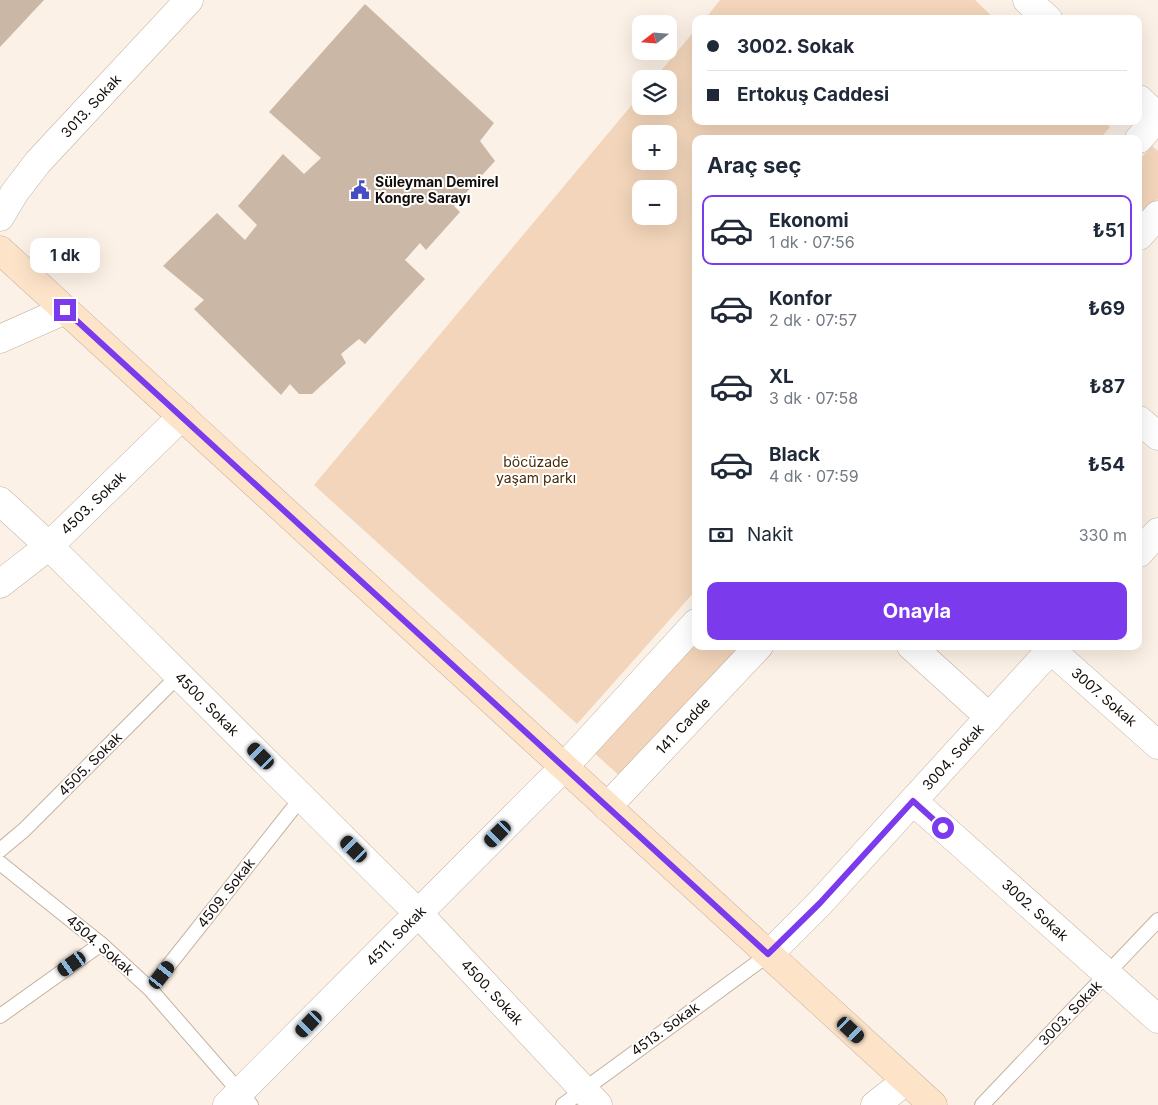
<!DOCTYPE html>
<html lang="tr">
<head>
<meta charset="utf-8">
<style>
  :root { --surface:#fff; --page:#f2f2f3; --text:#1f2937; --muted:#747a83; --line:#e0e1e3; --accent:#7c3aed }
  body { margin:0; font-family:Inter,sans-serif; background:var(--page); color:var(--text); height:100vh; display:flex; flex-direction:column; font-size:19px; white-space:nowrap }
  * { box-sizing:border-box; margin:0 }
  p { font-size:16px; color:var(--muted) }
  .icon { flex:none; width:28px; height:28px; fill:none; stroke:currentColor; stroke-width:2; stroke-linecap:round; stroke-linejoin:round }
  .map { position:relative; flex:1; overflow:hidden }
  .sheet { position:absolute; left:692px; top:135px; width:450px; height:515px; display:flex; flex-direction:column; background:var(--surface); border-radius:10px; box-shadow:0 5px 20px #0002 }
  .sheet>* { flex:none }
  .guide { position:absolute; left:692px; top:15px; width:450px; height:110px; border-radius:10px; box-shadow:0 5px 20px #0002; display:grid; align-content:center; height:110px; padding:0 15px; background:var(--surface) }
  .needle { width:32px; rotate:253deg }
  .tools { position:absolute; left:632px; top:15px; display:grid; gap:10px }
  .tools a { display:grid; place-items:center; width:45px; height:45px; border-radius:10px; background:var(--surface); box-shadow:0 5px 20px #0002; font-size:25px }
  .end { position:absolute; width:22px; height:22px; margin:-11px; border:6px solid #7c3aed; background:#fff; box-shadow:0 0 0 2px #fff }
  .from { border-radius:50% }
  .bubble { position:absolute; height:35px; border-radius:10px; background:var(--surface); box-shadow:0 5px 20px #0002; font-size:16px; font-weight:700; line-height:35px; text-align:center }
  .car { position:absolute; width:15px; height:30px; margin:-15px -8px; border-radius:6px; box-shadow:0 0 4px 1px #0007; background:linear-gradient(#222 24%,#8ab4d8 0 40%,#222 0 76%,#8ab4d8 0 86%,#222 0) }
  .guide b { display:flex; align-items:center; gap:18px; height:48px; font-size:19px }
  .guide b+b { border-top:1px solid var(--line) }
  .guide i { width:12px; height:12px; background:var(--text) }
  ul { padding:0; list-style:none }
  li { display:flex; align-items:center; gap:15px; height:70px; margin:0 10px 8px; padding:0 5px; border:2px solid transparent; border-radius:10px }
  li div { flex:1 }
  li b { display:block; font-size:19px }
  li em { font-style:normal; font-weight:700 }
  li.on { border-color:var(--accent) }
  li>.icon { width:45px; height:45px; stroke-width:1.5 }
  h2 { padding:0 15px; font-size:22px; line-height:60px }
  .pay { display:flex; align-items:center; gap:12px; height:55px; padding:0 15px; font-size:19px }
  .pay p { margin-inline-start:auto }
  .cta { display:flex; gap:10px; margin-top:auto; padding:10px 15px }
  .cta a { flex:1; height:58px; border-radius:10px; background:var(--accent); color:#fff; font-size:20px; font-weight:700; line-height:58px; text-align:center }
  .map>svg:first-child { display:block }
</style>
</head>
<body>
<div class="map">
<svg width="1158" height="1105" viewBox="0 0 1158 1105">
  <rect width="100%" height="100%" fill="#fcf1e6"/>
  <!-- green -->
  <g fill="#f2d5ba" fill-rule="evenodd">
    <polygon points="720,0 975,0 995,19 705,19"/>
    <path d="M696,29V121H1104L1110,127L1100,139H696V590L577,724L314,485L641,94V106H669V79H654ZM641,134H669V161H641ZM641,189H669V216H641Z"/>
    <polygon points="1152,146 1158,151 1158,199 1139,220 1139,160"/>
    <polygon points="696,638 696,646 744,646 622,778 592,751"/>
  </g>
  <!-- building -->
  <g fill="#cab7a6">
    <polygon points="0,0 44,0 0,47"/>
    <polygon points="365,4 494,123 480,141 495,161 454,206 460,212 426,250 420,243 405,260 425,279 365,344 359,339 341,354 346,363 312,394 299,394 290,384 281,395 194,309 204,300 163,266 217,213 245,240 257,225 238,206 283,154 304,174 321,158 269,112"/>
  </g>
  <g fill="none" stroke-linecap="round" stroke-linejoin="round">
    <!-- service casing -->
    <g stroke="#c4b2a1" stroke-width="16">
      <g id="service">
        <polyline points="0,850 24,830 179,675"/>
        <polyline points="0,863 101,944 150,989 251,1105"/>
        <polyline points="150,989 302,797"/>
        <polyline points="0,1016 101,944"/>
        <polyline points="563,1105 768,955"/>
        <polyline points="982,1105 1158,920"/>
      </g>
    </g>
    <!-- minor casing -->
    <g stroke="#c4b2a1" stroke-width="29">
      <g id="minor">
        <polyline points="1139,139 1158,117"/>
        <polyline points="1139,236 1158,215"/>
        <polyline points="1139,420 1158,436"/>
        <polyline points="0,501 49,546 418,913 598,1105"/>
        <polyline points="1139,553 1158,532"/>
        <polyline points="0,584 49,546 182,416"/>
        <polyline points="911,646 989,717"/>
        <polyline points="1051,650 1158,745"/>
        <polyline points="913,801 1158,1019"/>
        <polyline points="607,807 759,646"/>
        <polyline points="768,955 820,903 1054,646"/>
        <polyline points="227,1105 564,767 696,623"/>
        <polyline points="875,1105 906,1081"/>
      </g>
    </g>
    <!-- tertiary casing -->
    <g stroke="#c4b2a1" stroke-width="29">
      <g id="tertiary">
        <polyline points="1027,0 1048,19"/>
        <polyline points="1139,99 1158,117"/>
        <polyline points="0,217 15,192 38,162 189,0"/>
        <polyline points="0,339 65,310"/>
      </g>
    </g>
    <!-- secondary casing -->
    <g stroke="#c4b2a1" stroke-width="29">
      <polyline id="secondary" points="0,250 933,1105"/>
    </g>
    <!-- service -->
    <use href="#service" stroke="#fff" stroke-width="14"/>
    <!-- minor -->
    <use href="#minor" stroke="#fff" stroke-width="28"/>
    <!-- tertiary -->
    <use href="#tertiary" stroke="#fff" stroke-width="28"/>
    <!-- secondary -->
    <use href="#secondary" stroke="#fde4c9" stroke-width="28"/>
  </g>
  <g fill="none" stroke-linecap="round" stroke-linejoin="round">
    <!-- route -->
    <polyline stroke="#7c3aed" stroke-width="6" points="65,310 768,954 820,903 913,801 943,828"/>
  </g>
  <!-- icons -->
  <defs>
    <g id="civic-bare" transform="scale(1.5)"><path d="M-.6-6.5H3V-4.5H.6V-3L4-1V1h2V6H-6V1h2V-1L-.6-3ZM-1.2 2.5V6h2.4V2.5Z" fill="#474ec3" stroke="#fff" stroke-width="2.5" paint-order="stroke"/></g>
  </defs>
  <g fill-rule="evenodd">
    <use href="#civic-bare" x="360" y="190"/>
  </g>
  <g text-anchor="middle" stroke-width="4" stroke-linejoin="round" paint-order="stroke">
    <!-- street labels -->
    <g font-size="14" fill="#120b06" stroke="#fff">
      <text transform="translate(91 106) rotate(-47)" y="5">3013. Sokak</text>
      <text transform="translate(93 503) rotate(-44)" y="5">4503. Sokak</text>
      <text transform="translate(1104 697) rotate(41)" y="5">3007. Sokak</text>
      <text transform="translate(207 704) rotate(45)" y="5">4500. Sokak</text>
      <text transform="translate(683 726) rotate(-47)" y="5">141. Cadde</text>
      <text transform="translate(953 757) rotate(-48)" y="5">3004. Sokak</text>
      <text transform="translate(90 764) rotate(-45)" y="5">4505. Sokak</text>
      <text transform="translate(226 893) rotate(-52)" y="5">4509. Sokak</text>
      <text transform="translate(1035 910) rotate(42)" y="5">3002. Sokak</text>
      <text transform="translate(396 936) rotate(-45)" y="5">4511. Sokak</text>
      <text transform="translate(100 945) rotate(41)" y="5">4504. Sokak</text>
      <text transform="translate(492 992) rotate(47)" y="5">4500. Sokak</text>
      <text transform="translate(1070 1013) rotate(-46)" y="5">3003. Sokak</text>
      <text transform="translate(665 1029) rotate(-36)" y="5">4513. Sokak</text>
    </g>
    <!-- poi labels -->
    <g font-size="14" font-weight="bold" fill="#120b06" stroke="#fff" text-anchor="start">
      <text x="375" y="187">Süleyman Demirel<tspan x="375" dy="16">Kongre Sarayı</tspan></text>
    </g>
    <!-- park labels -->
    <g font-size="14" fill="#482a05" stroke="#fff">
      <text x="536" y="467">böcüzade<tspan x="536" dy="16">yaşam parkı</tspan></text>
    </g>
  </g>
</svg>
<div class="tools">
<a><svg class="needle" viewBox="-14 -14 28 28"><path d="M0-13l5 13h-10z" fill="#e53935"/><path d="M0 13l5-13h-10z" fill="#747a83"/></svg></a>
<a><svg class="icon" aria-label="layers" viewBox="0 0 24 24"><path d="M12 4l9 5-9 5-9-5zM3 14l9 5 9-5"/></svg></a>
<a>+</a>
<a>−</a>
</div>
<i class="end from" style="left:943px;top:828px"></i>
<i class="end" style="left:65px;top:310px"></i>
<div class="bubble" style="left:30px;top:238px;width:70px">1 dk</div>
<i class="car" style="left:261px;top:756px;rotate:315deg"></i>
<i class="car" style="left:498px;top:834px;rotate:225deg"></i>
<i class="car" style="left:354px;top:849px;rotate:315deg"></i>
<i class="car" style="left:72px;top:964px;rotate:235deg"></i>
<i class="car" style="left:162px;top:975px;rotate:38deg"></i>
<i class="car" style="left:309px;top:1024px;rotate:224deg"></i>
<i class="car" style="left:851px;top:1030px;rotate:133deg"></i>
<div class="guide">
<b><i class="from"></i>3002. Sokak</b>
<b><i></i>Ertokuş Caddesi</b>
</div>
<section class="sheet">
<h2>Araç seç</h2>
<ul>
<li class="on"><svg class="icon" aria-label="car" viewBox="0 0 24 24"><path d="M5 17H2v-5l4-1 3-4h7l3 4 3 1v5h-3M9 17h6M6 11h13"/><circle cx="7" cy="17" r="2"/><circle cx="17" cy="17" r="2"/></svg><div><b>Ekonomi</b><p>1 dk · 07:56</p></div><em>₺51</em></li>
<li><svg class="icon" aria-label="car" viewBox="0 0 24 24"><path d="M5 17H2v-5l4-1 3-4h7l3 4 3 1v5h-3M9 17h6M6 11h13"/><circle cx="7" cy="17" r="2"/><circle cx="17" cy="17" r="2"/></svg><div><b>Konfor</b><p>2 dk · 07:57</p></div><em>₺69</em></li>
<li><svg class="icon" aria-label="car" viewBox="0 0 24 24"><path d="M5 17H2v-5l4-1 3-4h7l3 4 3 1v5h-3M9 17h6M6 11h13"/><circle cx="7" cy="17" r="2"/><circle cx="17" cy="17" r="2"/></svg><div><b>XL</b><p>3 dk · 07:58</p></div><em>₺87</em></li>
<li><svg class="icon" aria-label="car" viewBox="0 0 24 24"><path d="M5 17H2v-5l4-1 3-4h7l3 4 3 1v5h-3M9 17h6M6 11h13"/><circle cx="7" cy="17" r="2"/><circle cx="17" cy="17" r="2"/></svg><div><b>Black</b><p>4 dk · 07:59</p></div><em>₺54</em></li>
</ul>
<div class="pay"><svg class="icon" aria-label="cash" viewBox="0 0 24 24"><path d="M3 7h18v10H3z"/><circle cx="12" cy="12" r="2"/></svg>Nakit<p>330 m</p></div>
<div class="cta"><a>Onayla</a></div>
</section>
</div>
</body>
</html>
